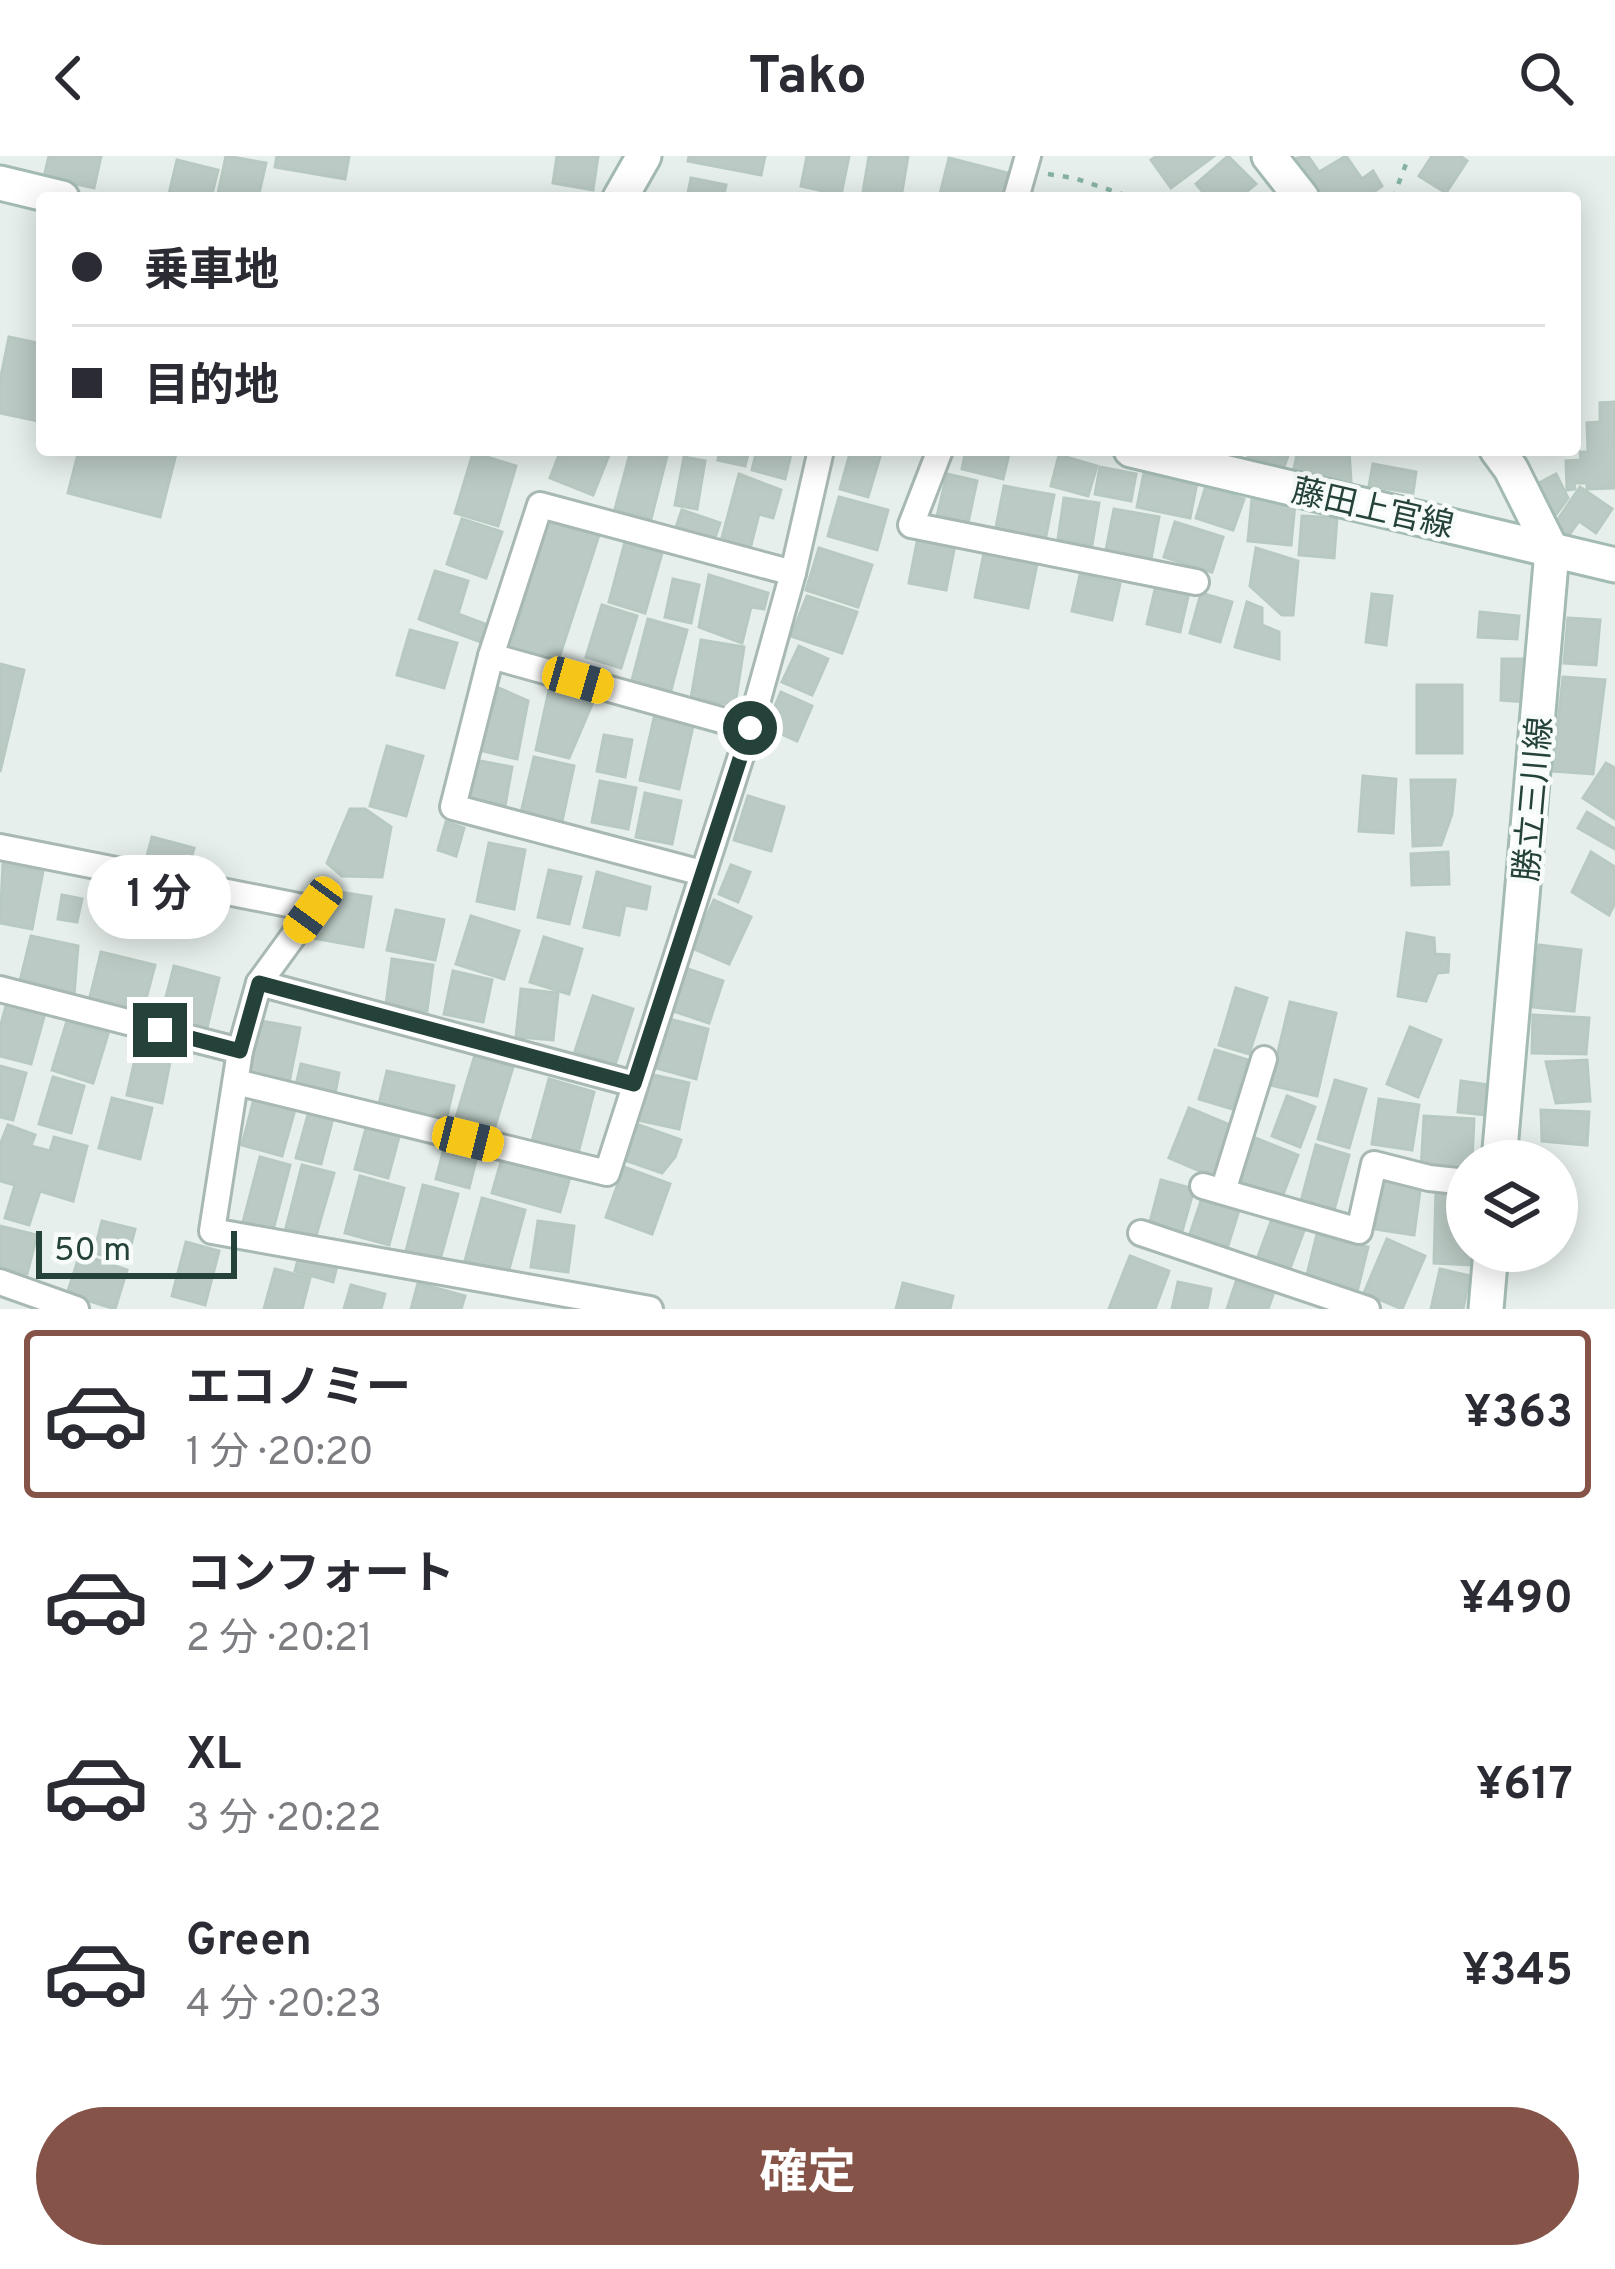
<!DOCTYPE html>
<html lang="ja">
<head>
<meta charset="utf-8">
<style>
  :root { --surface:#fff; --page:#f2f2f3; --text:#2b2b33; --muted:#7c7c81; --line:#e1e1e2; --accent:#855347 }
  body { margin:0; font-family:Overpass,"Noto Sans JP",sans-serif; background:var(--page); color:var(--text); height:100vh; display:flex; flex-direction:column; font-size:45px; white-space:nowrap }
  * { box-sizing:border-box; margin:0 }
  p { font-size:39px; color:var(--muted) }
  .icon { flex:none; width:66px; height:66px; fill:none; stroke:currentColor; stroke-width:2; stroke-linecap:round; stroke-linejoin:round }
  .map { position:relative; height:1153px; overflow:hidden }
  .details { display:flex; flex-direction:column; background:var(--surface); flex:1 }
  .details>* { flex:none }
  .guide { position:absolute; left:36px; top:36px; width:1545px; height:264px; border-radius:12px; box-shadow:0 6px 30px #0003; display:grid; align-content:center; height:264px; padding:0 36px; background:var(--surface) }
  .tools { position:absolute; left:1446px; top:984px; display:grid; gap:24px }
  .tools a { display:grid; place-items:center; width:132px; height:132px; border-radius:50%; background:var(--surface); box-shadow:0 6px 30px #0003; font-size:60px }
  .scale { position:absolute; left:36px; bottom:30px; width:201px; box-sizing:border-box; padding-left:12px; border:6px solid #24423a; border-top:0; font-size:33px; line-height:42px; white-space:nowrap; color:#24423a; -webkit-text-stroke:9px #f7fbf9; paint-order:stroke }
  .end { position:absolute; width:54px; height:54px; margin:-27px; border:15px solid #24423a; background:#fff; box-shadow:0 0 0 6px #fff }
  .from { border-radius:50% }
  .bubble { position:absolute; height:84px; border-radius:42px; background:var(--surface); box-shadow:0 6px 30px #0003; font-size:39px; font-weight:700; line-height:84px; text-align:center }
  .car { position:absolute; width:36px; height:72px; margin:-36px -18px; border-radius:15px; box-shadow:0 0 9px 3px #0007; background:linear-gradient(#f5c518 24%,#345 0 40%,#f5c518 0 76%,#345 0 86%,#f5c518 0) }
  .guide b { display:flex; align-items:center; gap:42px; height:114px; font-size:45px }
  .guide b+b { border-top:3px solid var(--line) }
  .guide i { width:30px; height:30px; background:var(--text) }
  ul { padding:21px 0 0; list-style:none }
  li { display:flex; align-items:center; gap:36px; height:168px; margin:0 24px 18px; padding:0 12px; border:6px solid transparent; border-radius:12px }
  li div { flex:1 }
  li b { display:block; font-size:45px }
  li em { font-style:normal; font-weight:700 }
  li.selected { border-color:var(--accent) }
  li>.icon { width:108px; height:108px; stroke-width:1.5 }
  .action { display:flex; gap:24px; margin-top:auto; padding:24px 36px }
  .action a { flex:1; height:138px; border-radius:72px; background:var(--accent); color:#fff; font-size:48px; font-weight:700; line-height:138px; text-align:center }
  header { display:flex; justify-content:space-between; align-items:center; height:156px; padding:0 36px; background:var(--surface); font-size:54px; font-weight:700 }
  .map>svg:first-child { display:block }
</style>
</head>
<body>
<header><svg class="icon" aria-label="back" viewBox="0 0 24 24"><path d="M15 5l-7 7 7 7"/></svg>Tako<svg class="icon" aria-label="search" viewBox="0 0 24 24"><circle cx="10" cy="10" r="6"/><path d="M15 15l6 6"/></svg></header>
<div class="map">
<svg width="1615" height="1153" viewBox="0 0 1615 1153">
  <rect width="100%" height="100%" fill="#e6efeb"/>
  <!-- building -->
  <g fill="#bbcac4" stroke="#b8c9c2" stroke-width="3">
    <polygon points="49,0 101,0 94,32 44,21"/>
    <polygon points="226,0 266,7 258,42 217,42"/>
    <polygon points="277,0 349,0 345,23 275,11"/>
    <polygon points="557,0 598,0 593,34 553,27"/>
    <polygon points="689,0 765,0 761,19 688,5"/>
    <polygon points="807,0 849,0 841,39 801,30"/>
    <polygon points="869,0 908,0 901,42 862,42"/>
    <polygon points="1157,0 1214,0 1171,32 1151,4"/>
    <polygon points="1228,0 1256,28 1239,42 1208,42 1196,28"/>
    <polygon points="1308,0 1319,16 1346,0 1362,23 1373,15 1382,30 1365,42 1310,42 1284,5"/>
    <polygon points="1432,0 1460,0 1467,5 1446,37 1419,20"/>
    <polygon points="949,2 1012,18 1006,42 939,42"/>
    <polygon points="177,4 218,14 211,42 168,42"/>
    <polygon points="691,22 726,29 723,42 687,42"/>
    <polygon points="9,181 42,188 42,266 0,257 0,225"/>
    <polygon points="1615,246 1615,332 1587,333 1587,327 1574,327 1575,333 1567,334 1566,305 1581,304 1580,296 1588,296 1587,267 1600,266 1600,247"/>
    <polygon points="79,294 177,294 160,361 68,337"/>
    <polygon points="561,294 611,294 593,339 550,322"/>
    <polygon points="631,294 668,296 651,363 615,353"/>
    <polygon points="720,294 749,294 745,310 718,304"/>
    <polygon points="757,294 792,294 785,323 752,314"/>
    <polygon points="851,294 882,294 868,341 840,333"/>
    <polygon points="966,294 1010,294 1003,323 962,313"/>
    <polygon points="1250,294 1290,294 1284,311 1248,301"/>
    <polygon points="1298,294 1349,294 1351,325 1294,312"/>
    <polygon points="473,297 516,310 498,370 455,357"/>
    <polygon points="1059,299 1097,310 1088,340 1051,330"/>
    <polygon points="684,301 705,305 697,353 675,349"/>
    <polygon points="1373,308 1416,316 1413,337 1369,330"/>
    <polygon points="1100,311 1136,318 1131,345 1095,338"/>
    <polygon points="1144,317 1197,327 1190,362 1137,351"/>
    <polygon points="739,318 781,334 773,362 759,358 749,397 720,389"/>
    <polygon points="947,318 977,325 968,367 937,360"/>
    <polygon points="1556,318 1568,342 1552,364 1533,330"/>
    <polygon points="1004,330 1054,339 1045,385 995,376"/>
    <polygon points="1206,330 1244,343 1233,374 1196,362"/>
    <polygon points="1580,331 1612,353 1596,377 1579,365 1567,382 1552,372"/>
    <polygon points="839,341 888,354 877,394 828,380"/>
    <polygon points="1064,342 1099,347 1092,389 1058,383"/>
    <polygon points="1252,343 1295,348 1291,389 1248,385"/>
    <polygon points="1114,353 1159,361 1151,403 1106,394"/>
    <polygon points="682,354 720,367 713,387 675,374"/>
    <polygon points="1302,360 1337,362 1334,402 1299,399"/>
    <polygon points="548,362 600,376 556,511 510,496"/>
    <polygon points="462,363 502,376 486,422 447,408"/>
    <polygon points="1175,366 1223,381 1212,416 1164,401"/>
    <polygon points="918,381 955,389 946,434 909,427"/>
    <polygon points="625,386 662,397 645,457 609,446"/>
    <polygon points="819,392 872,409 858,451 806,434"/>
    <polygon points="1256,392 1298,405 1293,459 1282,459 1250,430"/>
    <polygon points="984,397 1037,408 1028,452 975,441"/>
    <polygon points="435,415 468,425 458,458 488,469 481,486 419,463"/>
    <polygon points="709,419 768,437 764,453 751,451 742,487 699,471"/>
    <polygon points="1080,419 1120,428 1112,464 1072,455"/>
    <polygon points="673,423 699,429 691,467 665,461"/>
    <polygon points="1157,425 1190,432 1180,476 1147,468"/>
    <polygon points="1201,437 1232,446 1220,486 1190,477"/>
    <polygon points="1372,438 1392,440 1386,489 1366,486"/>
    <polygon points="807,440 857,456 842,497 791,480"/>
    <polygon points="1247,446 1262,452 1262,469 1279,476 1279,503 1235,491"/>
    <polygon points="602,449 637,460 621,512 586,501"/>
    <polygon points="1480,456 1519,460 1517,483 1478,481"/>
    <polygon points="1568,462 1600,464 1596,509 1564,507"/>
    <polygon points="648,463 687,474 670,538 631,528"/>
    <polygon points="410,474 457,487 444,532 397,519"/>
    <polygon points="701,484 744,491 735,549 691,542"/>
    <polygon points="799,490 828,503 812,539 782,526"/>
    <polygon points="1502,503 1525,503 1525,546 1501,544"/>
    <polygon points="0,508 24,514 0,616"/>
    <polygon points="1563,521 1605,524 1593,618 1553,615"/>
    <rect x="1417" y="529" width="45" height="68"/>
    <polygon points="499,532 528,545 517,603 479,594"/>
    <polygon points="549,534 593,546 569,602 536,594"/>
    <polygon points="781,536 812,550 797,585 766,571"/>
    <polygon points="654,562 693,570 679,633 640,624"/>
    <polygon points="604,579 632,584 625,621 597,615"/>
    <polygon points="387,590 423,600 406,660 370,650"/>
    <polygon points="534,601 574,610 561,670 520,661"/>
    <polygon points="475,604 512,611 505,650 467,642"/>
    <polygon points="1606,607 1615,612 1615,663 1583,642"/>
    <polygon points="1363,620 1396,623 1393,677 1359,675"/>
    <polygon points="1411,624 1455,624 1452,658 1441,689 1413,690"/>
    <polygon points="600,625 636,632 628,673 592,666"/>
    <polygon points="645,637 681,645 672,688 636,681"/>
    <polygon points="748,640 784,651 771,695 734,684"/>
    <polygon points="350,653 365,653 391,671 382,721 342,720 327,707"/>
    <polygon points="1587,656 1615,673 1615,693 1578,672"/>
    <polygon points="446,666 464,672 456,700 438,694"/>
    <polygon points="152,681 194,692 188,715 146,704"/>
    <polygon points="489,687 525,694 514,753 477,745"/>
    <polygon points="1448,696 1449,728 1412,729 1411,698"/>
    <polygon points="1591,696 1615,711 1615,747 1609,759 1572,736"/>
    <polygon points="3,708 43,715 32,773 0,767"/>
    <polygon points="731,709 750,716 738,746 719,738"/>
    <polygon points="549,714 581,721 569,768 538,761"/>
    <polygon points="597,716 650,731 646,753 625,749 619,779 584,771"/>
    <polygon points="321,733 371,741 363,791 313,782"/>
    <polygon points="62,739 82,743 77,766 58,763"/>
    <polygon points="714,744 751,761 729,808 692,792"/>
    <polygon points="396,754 444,764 435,804 387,794"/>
    <polygon points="471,760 519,775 504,823 456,808"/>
    <polygon points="1407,777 1434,782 1435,798 1449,799 1448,816 1437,817 1426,845 1398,840"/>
    <polygon points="31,780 78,790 74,840 19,829"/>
    <polygon points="544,781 582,793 569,838 530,826"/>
    <polygon points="1539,789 1581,794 1574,855 1532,851"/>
    <polygon points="101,796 155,809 142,858 89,845"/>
    <polygon points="392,803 433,809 427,855 386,848"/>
    <polygon points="174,810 219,822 206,876 160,864"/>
    <polygon points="685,812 723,825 709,867 670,854"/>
    <polygon points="453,815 492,824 483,866 444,858"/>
    <polygon points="1236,832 1267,842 1249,898 1219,889"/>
    <polygon points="521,833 558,837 553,884 516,881"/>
    <polygon points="593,840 633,853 615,909 575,895"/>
    <polygon points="7,846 45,857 31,908 0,900 0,872"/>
    <polygon points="1290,846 1336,857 1317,940 1270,929"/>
    <polygon points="1533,859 1589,862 1586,898 1532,897"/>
    <polygon points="669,863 708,873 696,923 656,912"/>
    <polygon points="256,864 300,872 289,927 246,918"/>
    <polygon points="67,865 108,878 93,927 52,914"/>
    <polygon points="1410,871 1441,884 1418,941 1387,928"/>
    <polygon points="137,894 171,901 162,947 127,939"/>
    <polygon points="1215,894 1248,904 1232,953 1199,943"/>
    <polygon points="475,899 513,911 493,977 455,965"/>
    <polygon points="1587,904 1590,945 1556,947 1546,906"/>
    <polygon points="301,908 339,917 335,938 296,929"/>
    <polygon points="0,910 26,917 13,964 0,961"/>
    <polygon points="387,915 454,930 446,964 379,948"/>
    <polygon points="649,918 689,927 679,973 638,964"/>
    <polygon points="53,921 84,930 71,977 39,968"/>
    <polygon points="549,923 594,936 577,1001 531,989"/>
    <polygon points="1335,924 1366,933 1349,992 1318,983"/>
    <polygon points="1461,925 1489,929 1486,959 1458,956"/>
    <polygon points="255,939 296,950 282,1000 242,989"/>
    <polygon points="1287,940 1315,951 1300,991 1272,980"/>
    <polygon points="112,942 152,952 140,1003 99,992"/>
    <polygon points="1379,943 1419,949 1412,994 1372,988"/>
    <polygon points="1189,952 1240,973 1219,1023 1169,1002"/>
    <polygon points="1541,954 1589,956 1587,989 1542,985"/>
    <polygon points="309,955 333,962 321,1008 296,1002"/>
    <polygon points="1424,960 1474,963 1472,1005 1467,1005 1467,1017 1421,1015"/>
    <polygon points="367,968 400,977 388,1022 355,1013"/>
    <polygon points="8,969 35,979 31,990 50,995 54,981 87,990 73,1045 40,1035 29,1069 5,1062 15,1029 0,1025 0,989"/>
    <polygon points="639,969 681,984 675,1001 662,1017 627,1005 628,979"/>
    <polygon points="1255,982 1298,999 1281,1044 1238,1027"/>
    <polygon points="446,984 479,993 469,1032 436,1023"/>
    <polygon points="1316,989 1349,999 1333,1058 1300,1049"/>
    <polygon points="260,1001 290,1009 272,1078 242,1070"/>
    <polygon points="502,1002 570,1021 560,1056 492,1037"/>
    <polygon points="302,1009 334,1017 316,1080 286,1072"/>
    <polygon points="624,1011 670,1028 652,1078 606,1061"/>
    <polygon points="360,1020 404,1032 389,1089 345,1077"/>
    <polygon points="1382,1022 1421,1027 1414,1079 1375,1073"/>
    <polygon points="1161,1024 1194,1033 1181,1079 1149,1070"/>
    <polygon points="423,1029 458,1038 440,1104 406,1095"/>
    <polygon points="1436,1034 1467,1035 1467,1095 1472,1095 1471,1109 1434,1107"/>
    <polygon points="1203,1039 1240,1051 1225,1099 1187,1087"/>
    <polygon points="482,1042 525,1054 508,1117 465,1105"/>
    <polygon points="1273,1060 1305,1072 1289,1115 1257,1103"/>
    <polygon points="102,1065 135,1073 127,1105 94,1097"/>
    <polygon points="538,1065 574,1070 568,1116 531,1111"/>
    <polygon points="0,1070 37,1079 27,1118 0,1112"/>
    <polygon points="1317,1078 1368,1091 1357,1136 1306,1123"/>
    <polygon points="1387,1083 1425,1100 1402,1153 1364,1137"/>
    <polygon points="186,1086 219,1095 205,1149 172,1140"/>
    <polygon points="300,1096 338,1106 333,1126 295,1115"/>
    <polygon points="80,1098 127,1114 115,1153 67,1138"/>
    <polygon points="1130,1100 1169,1115 1155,1153 1109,1153"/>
    <polygon points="275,1113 310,1122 302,1153 264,1153"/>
    <polygon points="1440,1113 1470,1120 1463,1153 1431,1153"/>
    <polygon points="1178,1126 1211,1133 1207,1153 1172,1153"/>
    <polygon points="1236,1126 1273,1139 1268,1153 1227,1153"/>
    <polygon points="418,1127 465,1140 461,1153 411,1153"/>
    <polygon points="903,1127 953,1140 950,1153 896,1153"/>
    <polygon points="351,1129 385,1138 381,1153 344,1153"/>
  </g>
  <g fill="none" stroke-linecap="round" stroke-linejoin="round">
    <!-- street casing -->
    <g stroke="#a8b8b2" stroke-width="30">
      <g id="street">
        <polyline points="1016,42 1028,0"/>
        <polyline points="940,294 911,369 1196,426"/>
        <polyline points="491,500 750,572"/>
        <polyline points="0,691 313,753 259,827 240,895 212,1075 650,1153"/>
        <polyline points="702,717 453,651 491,500 540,349 793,417"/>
        <polyline points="259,827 634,928"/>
        <polyline points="0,833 240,895"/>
        <polyline points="236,926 607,1017 750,572 793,417 821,294"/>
        <polyline points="1203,1030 1359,1075 1374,1008 1429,1022 1467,1026"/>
        <polyline points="1223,1035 1264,903"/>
        <polyline points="1141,1077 1367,1153"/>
        <polyline points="0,1126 76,1153"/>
      </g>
    </g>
    <!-- secondary casing -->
    <g stroke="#a4bbb3" stroke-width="39">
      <g id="secondary">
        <polyline points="1269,0 1302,42"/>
        <polyline points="0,27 62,42"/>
        <polyline points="620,42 644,0"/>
        <polyline points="1131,294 1615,409"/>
        <polyline points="1497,294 1511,313 1552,395 1499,1005"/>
        <polyline points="1486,1153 1491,1095"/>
      </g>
    </g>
    <!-- path -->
    <g stroke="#86b3a5" stroke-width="4.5" stroke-dasharray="6 9" stroke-linecap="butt">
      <polyline points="1048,18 1074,22 1134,42"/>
      <polyline points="1393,42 1409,0"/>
    </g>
    <!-- street -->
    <use href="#street" stroke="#fff" stroke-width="24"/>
    <!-- secondary -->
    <use href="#secondary" stroke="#fff" stroke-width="33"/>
  </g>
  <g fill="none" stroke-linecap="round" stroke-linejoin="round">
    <!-- route -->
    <polyline stroke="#24423a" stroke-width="15" points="160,874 240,895 259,827 634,928 750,572"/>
  </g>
  <g text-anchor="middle" stroke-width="9" stroke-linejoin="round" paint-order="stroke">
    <!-- street labels -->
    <g font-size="33" fill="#24423a" stroke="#f7fbf9">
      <text transform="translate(1373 351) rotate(13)" y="12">藤田上官線</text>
      <text transform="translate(1532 643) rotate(-85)" y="12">勝立三川線</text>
    </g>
  </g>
</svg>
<div class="tools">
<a><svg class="icon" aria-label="layers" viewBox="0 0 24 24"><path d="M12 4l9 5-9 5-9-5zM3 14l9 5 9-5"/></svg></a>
</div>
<div class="scale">50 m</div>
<i class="end from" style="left:750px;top:572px"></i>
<i class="end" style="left:160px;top:874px"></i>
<div class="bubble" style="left:87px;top:699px;width:144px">1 分</div>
<i class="car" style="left:578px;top:524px;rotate:106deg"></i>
<i class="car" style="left:313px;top:754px;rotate:216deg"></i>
<i class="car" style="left:468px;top:983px;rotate:104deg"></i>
<div class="guide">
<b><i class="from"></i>乗車地</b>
<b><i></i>目的地</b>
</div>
</div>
<section class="details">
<ul>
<li class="selected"><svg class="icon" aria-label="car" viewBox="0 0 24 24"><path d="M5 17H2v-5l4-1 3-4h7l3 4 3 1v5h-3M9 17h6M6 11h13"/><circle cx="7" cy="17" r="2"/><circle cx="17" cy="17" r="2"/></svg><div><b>エコノミー</b><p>1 分 · 20:20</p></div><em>¥363</em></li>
<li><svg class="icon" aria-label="car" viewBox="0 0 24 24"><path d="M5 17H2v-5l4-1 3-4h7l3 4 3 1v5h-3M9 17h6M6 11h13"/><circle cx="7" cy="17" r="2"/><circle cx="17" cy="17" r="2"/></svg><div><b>コンフォート</b><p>2 分 · 20:21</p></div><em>¥490</em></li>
<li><svg class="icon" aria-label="car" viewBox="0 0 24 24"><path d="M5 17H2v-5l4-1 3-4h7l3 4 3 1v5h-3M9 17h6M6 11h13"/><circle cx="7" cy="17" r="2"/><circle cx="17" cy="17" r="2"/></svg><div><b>XL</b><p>3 分 · 20:22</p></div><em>¥617</em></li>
<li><svg class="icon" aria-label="car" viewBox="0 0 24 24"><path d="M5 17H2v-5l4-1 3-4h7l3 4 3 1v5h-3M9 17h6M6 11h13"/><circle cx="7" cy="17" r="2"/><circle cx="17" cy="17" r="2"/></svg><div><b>Green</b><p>4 分 · 20:23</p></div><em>¥345</em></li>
</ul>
<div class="action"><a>確定</a></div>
</section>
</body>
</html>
